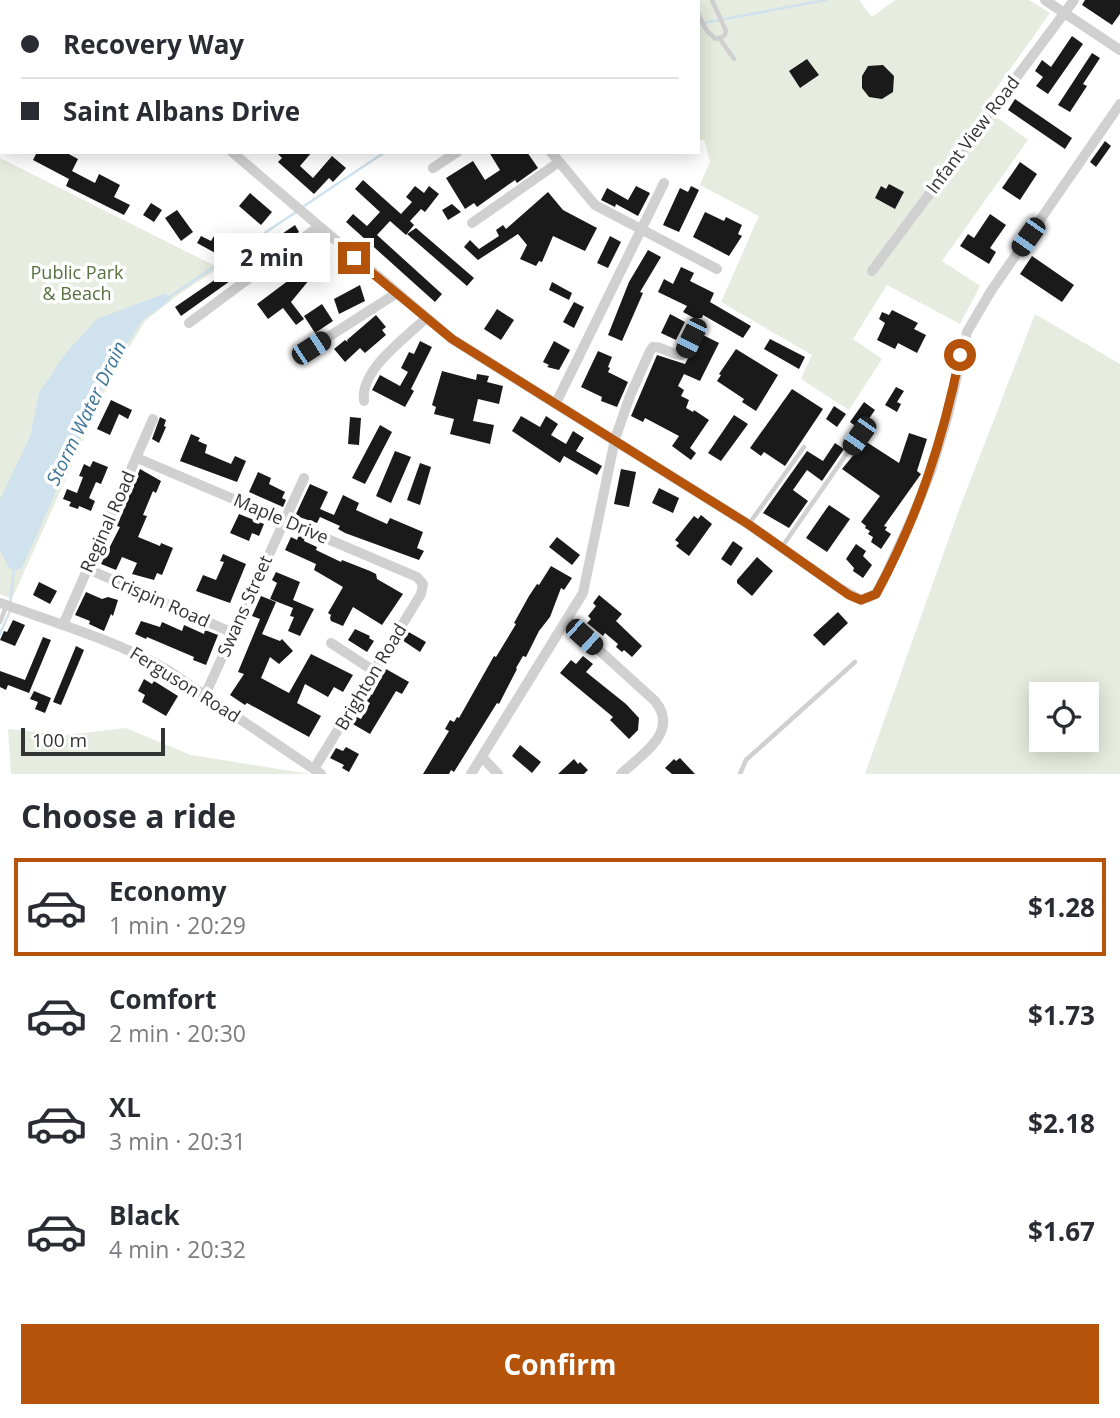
<!DOCTYPE html>
<html lang="en">
<head>
<meta charset="utf-8">
<style>
  :root { --surface:#fff; --page:#f2f2f3; --text:#2b2b33; --muted:#7c7c81; --line:#e1e1e2; --accent:#b45309 }
  body { margin:0; font-family:"Open Sans",sans-serif; background:var(--page); color:var(--text); height:100vh; display:flex; flex-direction:column; font-size:26px; white-space:nowrap }
  * { box-sizing:border-box; margin:0 }
  p { font-size:23px; color:var(--muted) }
  .icon { flex:none; width:38px; height:38px; fill:none; stroke:currentColor; stroke-width:2; stroke-linecap:round; stroke-linejoin:round }
  .map { position:relative; height:774px; overflow:hidden }
  .details { display:flex; flex-direction:column; background:var(--surface); flex:1 }
  .details>* { flex:none }
  .guide { position:absolute; left:0px; top:0px; width:700px; height:154px; box-shadow:0 4px 18px #0003; display:grid; align-content:center; height:154px; padding:0 21px; background:var(--surface) }
  .controls { position:absolute; left:1029px; top:682px; display:grid; gap:14px }
  .controls a { display:grid; place-items:center; width:70px; height:70px; border-radius:0px; background:var(--surface); box-shadow:0 4px 18px #0003; font-size:35px }
  .scale { position:absolute; left:21px; bottom:18px; width:144px; box-sizing:border-box; padding-left:7px; border:4px solid #333; border-top:0; font-size:19px; line-height:24px; white-space:nowrap; color:#333; -webkit-text-stroke:5px #fff; paint-order:stroke }
  .end { position:absolute; width:32px; height:32px; margin:-16px; border:9px solid #b45309; background:#fff; box-shadow:0 0 0 4px #fff }
  .from { border-radius:50% }
  .bubble { position:absolute; height:49px; border-radius:0px; background:var(--surface); box-shadow:0 4px 18px #0003; font-size:23px; font-weight:700; line-height:49px; text-align:center }
  .car { position:absolute; width:21px; height:42px; margin:-21px -10px; border-radius:9px; box-shadow:0 0 5px 2px #0007; background:linear-gradient(#222 24%,#8ab4d8 0 40%,#222 0 76%,#8ab4d8 0 86%,#222 0) }
  .guide b { display:flex; align-items:center; gap:24px; height:66px; font-size:26px }
  .guide b+b { border-top:2px solid var(--line) }
  .guide i { width:18px; height:18px; background:var(--text) }
  ul { padding:0; list-style:none }
  li { display:flex; align-items:center; gap:21px; height:98px; margin:0 14px 10px; padding:0 7px; border:4px solid transparent; border-radius:0px }
  li div { flex:1 }
  li b { display:block; font-size:26px }
  li em { font-style:normal; font-weight:700 }
  li.active { border-color:var(--accent) }
  li>.icon { width:63px; height:63px; stroke-width:1.5 }
  h2 { padding:0 21px; font-size:32px; line-height:84px }
  .button { display:flex; gap:14px; margin-top:auto; padding:14px 21px }
  .button a { flex:1; height:80px; border-radius:0px; background:var(--accent); color:#fff; font-size:28px; font-weight:700; line-height:80px; text-align:center }
  .map>svg:first-child { display:block }
</style>
</head>
<body>
<div class="map">
<svg width="1120" height="774" viewBox="0 0 1120 774">
  <rect width="100%" height="100%" fill="#fff"/>
  <!-- green -->
  <g fill="#e6ecdf" fill-rule="evenodd">
    <polygon points="470,0 859,0 872,17 895,0 1029,0 1050,13 983,107 1028,140 942,261 980,286 960,324 887,285 853,339 882,359 849,410 801,379 812,355 721,302 759,216 700,185 710,162 704,139 698,141 698,2"/>
    <polygon points="0,158 219,268 178,295 145,321 112,376 12,599 0,594"/>
    <path d="M1035,314L1120,364V774H865L960,507ZM1041,695H1087V740H1041Z"/>
    <polygon points="126,728 191,755 310,774 11,774 8,729 66,735"/>
  </g>
  <!-- water -->
  <polygon fill="#cfe2ee" points="166,293 170,298 169,301 142,321 108,374 22,568 14,570 9,568 0,551 0,499 30,437 39,393 65,354 97,319"/>
  <g fill="none" stroke-linecap="round" stroke-linejoin="round">
    <!-- stream -->
    <g stroke="#cfe2ee" stroke-width="2.5">
      <polyline points="698,24 826,0"/>
      <polyline points="301,208 385,152"/>
      <polyline points="168,298 296,212"/>
      <polyline points="10,604 14,569"/>
      <polyline points="0,634 10,611"/>
    </g>
  </g>
  <!-- building -->
  <g fill="#1a1a1a">
    <polygon points="1085,0 1120,0 1120,14 1112,25 1082,5"/>
    <polygon points="1072,36 1083,44 1048,94 1036,86 1043,77 1035,71 1042,60 1051,67"/>
    <polygon points="1092,53 1100,58 1083,84 1087,86 1070,112 1058,105"/>
    <polygon points="807,59 819,75 800,88 789,71"/>
    <polygon points="883,65 894,76 893,92 882,99 869,97 862,88 862,76 868,66"/>
    <polygon points="1015,99 1072,138 1065,149 1008,110"/>
    <polygon points="1105,141 1111,146 1096,167 1090,162"/>
    <polygon points="37,152 65,152 78,159 72,171 95,183 99,174 120,185 114,197 130,205 124,215 66,186 69,179 33,160"/>
    <polygon points="276,152 312,152 300,166 313,178 332,156 346,168 333,182 329,178 314,194 278,162 282,158"/>
    <polygon points="489,152 527,152 538,168 517,183 515,180 477,207 474,203 465,209 446,178 473,161 485,180 500,170"/>
    <polygon points="1020,162 1037,174 1020,200 1002,188"/>
    <polygon points="363,180 401,214 412,202 406,197 415,186 424,193 429,186 439,194 425,212 421,209 410,221 414,225 406,235 390,221 377,235 442,294 435,302 346,222 353,214 367,226 380,212 355,189"/>
    <polygon points="889,184 904,192 895,209 875,198 881,186 886,189"/>
    <polygon points="636,186 650,193 638,216 616,204 615,207 601,200 607,188 628,200"/>
    <polygon points="691,186 699,190 679,232 663,225 680,188 688,192"/>
    <polygon points="548,192 563,210 597,228 585,251 553,236 542,262 539,261 536,266 520,259 527,245 518,234 478,260 464,247 470,240 479,249 499,236 496,230 503,225 506,229"/>
    <polygon points="250,193 272,212 261,225 239,206"/>
    <polygon points="151,203 162,210 154,222 143,215"/>
    <polygon points="452,204 461,212 448,220 442,210"/>
    <polygon points="177,210 193,232 181,241 165,218"/>
    <polygon points="705,212 724,221 726,217 742,225 738,234 742,236 729,256 693,237"/>
    <polygon points="990,214 1006,225 990,248 996,252 989,264 960,246 968,234 974,238"/>
    <polygon points="295,225 299,232 181,316 175,307"/>
    <polygon points="416,228 474,278 467,286 407,234"/>
    <polygon points="201,236 211,241 214,236 226,243 219,255 197,243"/>
    <polygon points="610,236 621,242 608,268 597,263"/>
    <polygon points="648,250 661,257 640,292 643,293 622,341 608,335 629,282"/>
    <polygon points="1032,256 1074,285 1062,302 1020,274"/>
    <polygon points="305,262 313,269 307,277 310,279 291,302 304,319 296,325 283,308 268,319 257,304 289,280 285,277 293,266 299,270"/>
    <polygon points="681,267 694,273 690,281 714,293 710,302 751,326 743,338 703,315 702,318 694,318 683,312 687,306 658,292 664,279 673,284"/>
    <polygon points="552,282 572,293 569,300 549,290"/>
    <polygon points="360,285 365,301 339,314 334,299"/>
    <polygon points="574,302 584,307 574,328 563,322"/>
    <polygon points="322,304 333,321 315,333 304,316"/>
    <polygon points="497,309 514,320 501,340 484,329"/>
    <polygon points="892,310 918,323 914,329 926,335 917,353 898,343 895,349 877,340 885,323 879,319 882,312 889,315"/>
    <polygon points="670,314 685,322 676,340 661,333"/>
    <polygon points="376,315 386,327 382,330 386,335 365,353 360,348 345,362 334,349 345,340 348,342 347,340"/>
    <polygon points="701,334 719,343 700,381 684,374 678,386 684,390 681,396 689,400 686,408 693,412 694,410 709,420 690,448 696,453 691,460 672,446 679,436 645,418 643,422 631,416 657,355 685,364"/>
    <polygon points="770,339 805,357 799,369 764,349"/>
    <polygon points="420,341 432,347 411,389 414,391 405,407 372,390 380,375 400,386 408,372 401,368 409,352 414,354"/>
    <polygon points="554,341 570,350 559,370 547,367 549,365 543,362"/>
    <polygon points="736,349 778,375 756,411 742,402 744,399 717,381 721,375 719,374"/>
    <polygon points="598,351 612,357 608,367 610,368 608,372 628,382 617,407 601,401 602,397 581,387"/>
    <polygon points="442,371 476,380 477,374 489,376 487,382 503,386 499,404 478,399 473,421 494,425 490,444 450,434 454,419 434,414 436,407 432,405"/>
    <polygon points="896,387 904,391 897,402 901,404 897,412 885,405"/>
    <polygon points="792,389 823,409 785,466 764,452 761,456 750,448"/>
    <polygon points="111,400 132,410 128,419 119,414 110,435 97,429"/>
    <polygon points="864,402 875,410 861,430 850,422"/>
    <polygon points="834,406 846,414 837,427 826,419"/>
    <polygon points="734,415 748,424 721,461 708,453"/>
    <polygon points="521,416 540,427 546,416 558,424 551,435 566,444 573,431 584,438 576,451 602,466 597,475 564,456 560,463 512,431"/>
    <polygon points="160,417 166,420 164,426 166,427 159,443 152,439"/>
    <polygon points="350,417 361,418 359,445 348,444"/>
    <polygon points="380,425 392,432 365,484 352,478"/>
    <polygon points="909,433 927,439 917,471 921,474 884,526 887,527 885,530 891,534 881,549 871,542 873,537 868,534 870,531 865,528 866,526 861,522 880,496 842,469 865,441 899,463"/>
    <polygon points="191,434 200,438 198,441 207,445 205,453 231,464 235,456 246,461 237,482 180,461"/>
    <polygon points="835,443 844,449 822,481 807,470 793,490 808,501 789,528 763,513 807,451 823,461"/>
    <polygon points="395,451 411,457 391,503 376,496"/>
    <polygon points="93,461 108,467 101,484 96,482 89,498 95,501 91,511 79,506 78,509 69,506 71,502 63,499 67,489 77,493 83,477 79,476 84,464 90,467"/>
    <polygon points="420,463 431,467 420,505 407,500"/>
    <polygon points="140,469 161,481 156,493 153,491 143,515 147,516 138,537 160,546 161,543 173,548 162,575 157,573 154,580 132,574 137,563 122,557 116,570 101,564 120,527 117,526"/>
    <polygon points="621,469 636,472 629,507 614,504"/>
    <polygon points="258,472 271,478 269,484 285,492 282,498 286,500 283,507 249,492"/>
    <polygon points="310,484 328,492 320,509 334,515 343,495 359,503 356,510 387,524 390,518 423,532 417,548 424,551 419,560 345,533 338,529 340,526 320,517 317,523 299,517 296,514"/>
    <polygon points="659,488 679,498 673,513 652,503"/>
    <polygon points="829,505 850,519 827,552 806,538"/>
    <polygon points="239,514 264,524 259,536 252,533 249,541 230,533"/>
    <polygon points="701,515 712,524 689,556 676,546 679,543 675,540 694,516 698,519"/>
    <polygon points="299,535 305,538 304,541 317,547 316,550 341,562 342,560 370,571 376,574 377,579 403,594 382,625 353,607 343,626 331,621 330,618 331,615 328,613 343,587 314,570 316,564 285,550 291,537 297,540"/>
    <polygon points="557,537 580,555 572,565 549,547"/>
    <polygon points="733,541 743,548 731,566 721,559"/>
    <polygon points="856,544 866,551 863,556 872,565 863,578 853,571 854,568 846,559"/>
    <polygon points="223,554 246,564 230,603 196,591 203,575 216,580 224,562 220,561"/>
    <polygon points="757,557 773,571 752,596 737,583 737,580"/>
    <polygon points="551,566 572,578 564,590 561,588 550,617 539,631 526,657 523,656 516,668 517,669 499,704 497,703 454,772 451,770 449,774 423,774 449,731 445,729 450,720 454,722 457,717 459,718 494,656 496,657 516,624 514,623 529,596 537,584 539,585"/>
    <polygon points="276,572 300,582 293,600 314,609 300,636 288,631 294,617 290,616 293,608 270,599 277,583 272,580"/>
    <polygon points="39,582 57,591 50,604 33,595"/>
    <polygon points="86,592 102,599 108,597 118,600 113,616 111,614 104,631 89,624 90,621 75,615"/>
    <polygon points="599,595 622,614 616,621 642,646 632,657 624,650 622,652 616,647 618,644 605,633 603,636 587,623 591,619 588,616 596,606 593,603"/>
    <polygon points="261,596 276,602 262,634 280,641 282,639 293,651 279,664 270,657 261,678 289,693 311,654 353,675 343,692 334,687 328,697 305,684 297,703 321,716 309,737 247,703 245,705 230,695 244,674 238,672 260,619 252,616"/>
    <polygon points="838,612 848,623 824,646 813,635"/>
    <polygon points="13,620 25,625 15,646 0,640 4,631 7,632"/>
    <polygon points="141,621 160,627 162,622 182,631 184,625 204,634 205,630 218,635 206,665 193,660 194,657 147,637 146,639 135,634"/>
    <polygon points="355,629 370,636 369,638 374,641 367,652 348,640"/>
    <polygon points="407,631 426,642 420,652 402,640"/>
    <polygon points="43,637 51,640 29,693 8,685 6,690 0,687 0,671 25,680"/>
    <polygon points="76,646 84,650 61,705 53,702"/>
    <polygon points="583,656 593,664 586,672 626,704 639,718 638,730 629,739 610,720 613,717 560,673 571,660 576,664"/>
    <polygon points="386,669 409,682 402,694 396,691 370,734 351,723 355,716 361,719 370,703 365,700 369,693 372,695"/>
    <polygon points="144,679 152,684 154,681 178,696 166,716 142,702 145,695 138,691"/>
    <polygon points="34,691 51,698 45,713 35,709 38,702 30,699"/>
    <polygon points="520,745 541,762 532,773 512,756"/>
    <polygon points="346,747 359,754 349,772 342,768 344,765 330,758 336,748 343,751"/>
    <polygon points="680,758 695,774 672,774 665,768 674,759 676,761"/>
    <polygon points="574,759 578,764 580,762 588,770 584,774 558,774"/>
  </g>
  <g fill="none" stroke-linecap="round" stroke-linejoin="round">
    <!-- lane -->
    <g stroke="#d0d0d0" stroke-width="4.5">
      <polyline points="696,2 696,0"/>
      <polyline points="698,14 707,31 716,39 724,36 726,31 712,0"/>
      <polyline points="720,39 734,59"/>
      <polyline points="749,524 804,447"/>
      <polyline points="782,547 859,436"/>
      <polyline points="0,622 6,607"/>
      <polyline points="740,774 746,760 855,662"/>
    </g>
    <!-- street -->
    <g stroke="#d0d0d0" stroke-width="10">
      <polyline points="275,0 277,2"/>
      <polyline points="1045,0 1120,50"/>
      <polyline points="67,2 67,0"/>
      <polyline points="83,2 85,0"/>
      <polyline points="0,27 2,28"/>
      <polyline points="232,152 452,339 748,524 838,587 861,600 876,594 883,581 913,516 931,471 948,415 967,332 991,291 1120,104"/>
      <polyline points="551,152 595,205 717,269"/>
      <polyline points="433,168 457,152"/>
      <polyline points="472,223 559,162"/>
      <polyline points="872,271 1074,0"/>
      <polyline points="189,323 318,227"/>
      <polyline points="311,348 397,293"/>
      <path d="M364,401C360,369 405,339 426,318"/>
      <polyline points="556,403 664,183"/>
      <polyline points="137,458 417,577 423,584 421,594 314,769"/>
      <polyline points="88,569 233,633"/>
      <path d="M0,603C56,623 114,640 166,669L321,774"/>
      <path d="M567,621L655,701C680,732 642,754 621,774"/>
      <polyline points="63,625 153,419"/>
      <polyline points="331,643 374,671"/>
      <polyline points="205,695 304,478"/>
      <polyline points="482,757 498,774"/>
      <path d="M471,774L583,593L615,439L630,396L650,351L653,347C663,346 671,355 681,355L698,324"/>
    </g>
    <!-- highway -->
    <g stroke="#9a9a9a" stroke-width="18">
      <polyline points="112,2 113,0"/>
      <polyline points="0,140 2,138"/>
    </g>
  </g>
  <g fill="none" stroke-linecap="round" stroke-linejoin="round">
    <!-- route -->
    <path stroke="#b45309" stroke-width="9" d="M354,258L452,339L748,524L849,595L861,600L876,594C918,517 943,440 960,355"/>
  </g>
  <g text-anchor="middle" stroke-width="7" stroke-linejoin="round" paint-order="stroke">
    <!-- street labels -->
    <g font-size="18" fill="#333" stroke="#fff">
      <text transform="translate(973 135) rotate(-53)" y="6">Infant View Road</text>
      <text transform="translate(281 519) rotate(23)" y="6">Maple Drive</text>
      <text transform="translate(108 522) rotate(-66)" y="6">Reginal Road</text>
      <text transform="translate(160 601) rotate(24)" y="6">Crispin Road</text>
      <text transform="translate(245 606) rotate(-66)" y="6">Swans Street</text>
      <text transform="translate(371 677) rotate(-59)" y="6">Brighton Road</text>
      <text transform="translate(185 685) rotate(32)" y="6">Ferguson Road</text>
    </g>
    <!-- park labels -->
    <g font-size="18" fill="#56703f" stroke="#fff">
      <text x="77" y="279">Public Park<tspan x="77" dy="21">&amp; Beach</tspan></text>
    </g>
    <!-- water labels -->
    <g font-size="19" font-style="italic" fill="#3f7597" stroke="#fff">
      <text transform="translate(86 413) rotate(-64)" y="7">Storm Water Drain</text>
    </g>
  </g>
</svg>
<div class="controls">
<a><svg class="icon" aria-label="locate" viewBox="0 0 24 24"><circle cx="12" cy="12" r="6"/><path d="M12 2v4M12 18v4M2 12h4M18 12h4"/></svg></a>
</div>
<div class="scale">100 m</div>
<i class="end from" style="left:960px;top:355px"></i>
<i class="end" style="left:354px;top:258px"></i>
<div class="bubble" style="left:214px;top:233px;width:116px">2 min</div>
<i class="car" style="left:1028px;top:237px;rotate:215deg"></i>
<i class="car" style="left:691px;top:338px;rotate:206deg"></i>
<i class="car" style="left:311px;top:348px;rotate:57deg"></i>
<i class="car" style="left:859px;top:436px;rotate:215deg"></i>
<i class="car" style="left:584px;top:637px;rotate:132deg"></i>
<div class="guide">
<b><i class="from"></i>Recovery Way</b>
<b><i></i>Saint Albans Drive</b>
</div>
</div>
<section class="details">
<h2>Choose a ride</h2>
<ul>
<li class="active"><svg class="icon" aria-label="car" viewBox="0 0 24 24"><path d="M5 17H2v-5l4-1 3-4h7l3 4 3 1v5h-3M9 17h6M6 11h13"/><circle cx="7" cy="17" r="2"/><circle cx="17" cy="17" r="2"/></svg><div><b>Economy</b><p>1 min · 20:29</p></div><em>$1.28</em></li>
<li><svg class="icon" aria-label="car" viewBox="0 0 24 24"><path d="M5 17H2v-5l4-1 3-4h7l3 4 3 1v5h-3M9 17h6M6 11h13"/><circle cx="7" cy="17" r="2"/><circle cx="17" cy="17" r="2"/></svg><div><b>Comfort</b><p>2 min · 20:30</p></div><em>$1.73</em></li>
<li><svg class="icon" aria-label="car" viewBox="0 0 24 24"><path d="M5 17H2v-5l4-1 3-4h7l3 4 3 1v5h-3M9 17h6M6 11h13"/><circle cx="7" cy="17" r="2"/><circle cx="17" cy="17" r="2"/></svg><div><b>XL</b><p>3 min · 20:31</p></div><em>$2.18</em></li>
<li><svg class="icon" aria-label="car" viewBox="0 0 24 24"><path d="M5 17H2v-5l4-1 3-4h7l3 4 3 1v5h-3M9 17h6M6 11h13"/><circle cx="7" cy="17" r="2"/><circle cx="17" cy="17" r="2"/></svg><div><b>Black</b><p>4 min · 20:32</p></div><em>$1.67</em></li>
</ul>
<div class="button"><a>Confirm</a></div>
</section>
</body>
</html>
